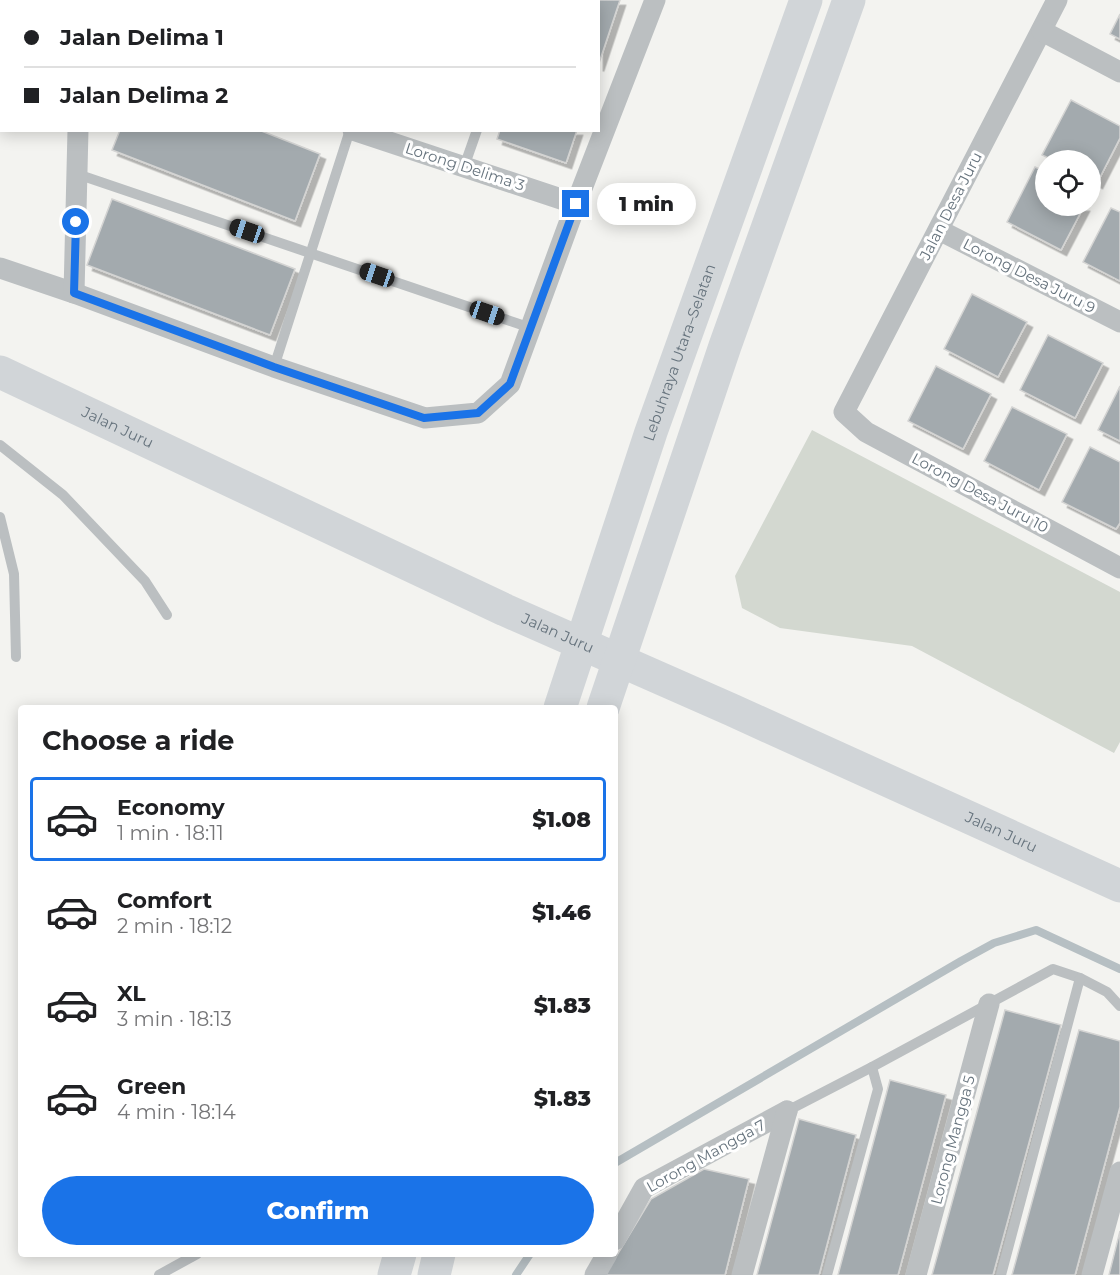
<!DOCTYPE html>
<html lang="en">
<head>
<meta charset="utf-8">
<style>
  :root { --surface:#fff; --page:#f6f6f6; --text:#202124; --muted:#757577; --line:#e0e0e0; --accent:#1a73e8 }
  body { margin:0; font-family:Montserrat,sans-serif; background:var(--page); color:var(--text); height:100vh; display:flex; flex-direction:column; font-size:22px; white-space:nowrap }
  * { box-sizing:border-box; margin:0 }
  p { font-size:20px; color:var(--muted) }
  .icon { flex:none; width:33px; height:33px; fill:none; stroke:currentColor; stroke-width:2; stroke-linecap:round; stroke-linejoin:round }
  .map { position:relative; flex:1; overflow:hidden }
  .sheet { position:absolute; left:18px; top:705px; width:600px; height:552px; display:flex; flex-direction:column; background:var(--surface); border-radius:6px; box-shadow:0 3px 15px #0003 }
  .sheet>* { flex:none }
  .top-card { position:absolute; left:0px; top:0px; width:600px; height:132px; box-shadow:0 3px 15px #0003; display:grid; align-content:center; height:132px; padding:0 24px; background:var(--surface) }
  .tools { position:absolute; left:1035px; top:150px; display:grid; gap:12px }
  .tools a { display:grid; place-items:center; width:66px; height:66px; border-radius:50%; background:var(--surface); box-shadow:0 3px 15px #0003; font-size:30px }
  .end { position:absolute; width:27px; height:27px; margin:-14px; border:8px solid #1a73e8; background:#fff; box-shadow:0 0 0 3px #fff }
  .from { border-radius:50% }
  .bubble { position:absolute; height:42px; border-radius:21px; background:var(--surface); box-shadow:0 3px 15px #0003; font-size:20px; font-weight:800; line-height:42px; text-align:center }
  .car { position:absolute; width:18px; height:36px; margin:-18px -9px; border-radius:8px; box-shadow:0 0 4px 2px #0007; background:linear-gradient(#222 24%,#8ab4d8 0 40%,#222 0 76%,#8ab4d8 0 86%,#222 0) }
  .top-card b { display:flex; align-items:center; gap:21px; height:57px; font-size:22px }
  .top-card b+b { border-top:2px solid var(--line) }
  .top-card i { width:15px; height:15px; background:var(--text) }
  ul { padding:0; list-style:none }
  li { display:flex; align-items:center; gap:18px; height:84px; margin:0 12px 9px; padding:0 12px; border:3px solid transparent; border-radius:6px }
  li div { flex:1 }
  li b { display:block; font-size:22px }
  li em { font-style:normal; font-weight:800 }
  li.on { border-color:var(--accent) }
  li>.icon { width:54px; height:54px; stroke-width:1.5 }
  h2 { padding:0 24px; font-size:27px; line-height:72px }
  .action { display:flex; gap:12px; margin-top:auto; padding:12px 24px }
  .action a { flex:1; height:69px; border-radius:36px; background:var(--accent); color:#fff; font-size:24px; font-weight:800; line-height:69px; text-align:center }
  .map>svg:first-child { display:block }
</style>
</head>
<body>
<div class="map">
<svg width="1120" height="1275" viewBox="0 0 1120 1275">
  <defs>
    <filter id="shadow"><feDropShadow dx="5.5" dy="5.5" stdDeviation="0" flood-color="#0004"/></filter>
  </defs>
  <rect width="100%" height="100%" fill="#f3f3f0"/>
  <!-- green -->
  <polygon fill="#d3d8d0" points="812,430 1120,592 1120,742 1114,753 912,646 780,628 742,608 735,576"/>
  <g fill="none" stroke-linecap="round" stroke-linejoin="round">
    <!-- stream -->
    <g stroke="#b6bfc3" stroke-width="8">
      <polyline points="615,1163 961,961 994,943 1036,930 1120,969"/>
      <polyline points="516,1275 530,1254"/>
    </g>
  </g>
  <!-- building -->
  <g fill="#a3aaae" stroke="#d4d4d3" stroke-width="1.5" filter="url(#shadow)">
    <polygon points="126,0 275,0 280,2 126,2"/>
    <polygon points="431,0 507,0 507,2 430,2"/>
    <polygon points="544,0 620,0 598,66 598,2 543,2"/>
    <polygon points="1120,14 1120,39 1110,34"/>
    <polygon points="1071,100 1120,126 1120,138 1097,183 1090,180 1090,160 1053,160 1042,155"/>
    <polygon points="120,130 259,130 320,154 295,221 112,150"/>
    <polygon points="500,130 577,130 566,163 497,139"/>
    <polygon points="1035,167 1046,172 1046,206 1084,206 1061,250 1007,222"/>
    <polygon points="112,199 295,269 270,335 87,265"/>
    <polygon points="1111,208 1120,212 1120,281 1083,262"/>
    <polygon points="972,294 1027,322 998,377 944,349"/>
    <polygon points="1048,335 1103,363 1075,418 1020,390"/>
    <polygon points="936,366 991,394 963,449 908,421"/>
    <polygon points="1120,386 1120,441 1098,430"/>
    <polygon points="1012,407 1067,434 1039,490 984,461"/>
    <polygon points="1090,447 1120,462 1120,523 1116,529 1062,502"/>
    <polygon points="1005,1010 1061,1025 993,1275 932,1275"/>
    <polygon points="1079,1030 1120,1041 1120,1107 1075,1275 1012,1275"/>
    <polygon points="890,1080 946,1095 898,1275 838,1275"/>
    <polygon points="799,1119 856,1135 819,1275 757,1275"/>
    <polygon points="704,1169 749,1179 725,1275 605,1275 651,1199"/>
    <polygon points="1120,1231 1120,1275 1109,1275"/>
  </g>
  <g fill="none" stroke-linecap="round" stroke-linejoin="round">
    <!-- service -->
    <g stroke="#bbbfc1" stroke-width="10">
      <polyline points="339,0 343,2"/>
      <polyline points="523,2 523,0"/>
      <polyline points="464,167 477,130"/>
      <polyline points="77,174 531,328"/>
      <polyline points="274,367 350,130"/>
      <polyline points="0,445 63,495 145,581 167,615"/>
      <polyline points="0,517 14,574 16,657"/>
      <polyline points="787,1111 872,1067 1053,969 1080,978 1107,992 1120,1006"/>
      <polyline points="159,1275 197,1254"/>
      <polyline points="827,1275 878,1089 872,1067"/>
      <polyline points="1001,1275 1080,978"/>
    </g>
    <!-- minor -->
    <g stroke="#bbbfc1" stroke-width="21">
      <polyline points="1057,0 844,412 866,432 1120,568"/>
      <polyline points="82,2 82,0"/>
      <polyline points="398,2 399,0"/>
      <polyline points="1042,31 1120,72"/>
      <polyline points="353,130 576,204"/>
      <polyline points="939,230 1120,322"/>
      <polyline points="0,268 74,293 274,367 425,418 478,413 510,384 576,204 655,0"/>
      <polyline points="74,293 78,130"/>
      <polyline points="615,1240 644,1188 787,1111"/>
      <polyline points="595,1275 607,1254"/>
      <polyline points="742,1275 787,1111"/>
      <polyline points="916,1275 989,1004"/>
      <polyline points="1092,1275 1120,1172"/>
    </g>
    <!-- primary -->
    <path stroke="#d1d5d8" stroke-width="33" id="s1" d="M0,372L505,610L732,710L1120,886"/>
    <!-- motorway -->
    <g stroke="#d1d5d8" stroke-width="33">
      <path id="s2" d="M560,708L651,432L806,0"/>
      <polyline points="603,708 725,346 849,0"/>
      <polyline points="394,1275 400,1254"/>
      <polyline points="434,1275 439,1254"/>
    </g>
  </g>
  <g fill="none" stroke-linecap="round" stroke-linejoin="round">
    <!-- route -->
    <polyline stroke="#1a73e8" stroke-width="8" points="76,222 74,293 274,367 424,418 478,413 510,384 576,204"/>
  </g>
  <g text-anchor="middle" stroke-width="6" stroke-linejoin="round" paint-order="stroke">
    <!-- street labels -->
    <g font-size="15" fill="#66737d" stroke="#fff">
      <text transform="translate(465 167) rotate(18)" y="5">Lorong Delima 3</text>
      <text transform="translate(951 206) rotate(-63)" y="5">Jalan Desa Juru</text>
      <text transform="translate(1029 276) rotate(27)" y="5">Lorong Desa Juru 9</text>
      <text dy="5" stroke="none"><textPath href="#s2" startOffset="375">Lebuhraya Utara–Selatan</textPath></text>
      <text dy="5" stroke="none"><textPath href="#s1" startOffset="130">Jalan Juru</textPath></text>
      <text transform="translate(980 493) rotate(28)" y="5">Lorong Desa Juru 10</text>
      <text dy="5" stroke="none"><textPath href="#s1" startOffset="616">Jalan Juru</textPath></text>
      <text dy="5" stroke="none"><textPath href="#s1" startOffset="1102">Jalan Juru</textPath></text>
      <text transform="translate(953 1140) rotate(-75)" y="5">Lorong Mangga 5</text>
      <text transform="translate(706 1156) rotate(-29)" y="5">Lorong Mangga 7</text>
    </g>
  </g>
</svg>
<div class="tools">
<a><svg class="icon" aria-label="locate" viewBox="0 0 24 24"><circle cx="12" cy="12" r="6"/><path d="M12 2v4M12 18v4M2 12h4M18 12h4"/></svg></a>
</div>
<i class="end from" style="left:76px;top:222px"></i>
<i class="end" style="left:576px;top:204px"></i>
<div class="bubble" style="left:597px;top:183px;width:99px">1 min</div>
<i class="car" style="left:247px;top:231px;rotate:289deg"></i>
<i class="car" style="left:377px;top:275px;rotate:289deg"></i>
<i class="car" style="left:487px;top:313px;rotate:109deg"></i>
<div class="top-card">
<b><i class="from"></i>Jalan Delima 1</b>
<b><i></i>Jalan Delima 2</b>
</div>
<section class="sheet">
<h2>Choose a ride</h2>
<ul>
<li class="on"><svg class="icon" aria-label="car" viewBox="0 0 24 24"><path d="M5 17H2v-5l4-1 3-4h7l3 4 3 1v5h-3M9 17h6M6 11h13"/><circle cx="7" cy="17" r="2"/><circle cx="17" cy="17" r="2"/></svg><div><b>Economy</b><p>1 min · 18:11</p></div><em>$1.08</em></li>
<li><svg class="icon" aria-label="car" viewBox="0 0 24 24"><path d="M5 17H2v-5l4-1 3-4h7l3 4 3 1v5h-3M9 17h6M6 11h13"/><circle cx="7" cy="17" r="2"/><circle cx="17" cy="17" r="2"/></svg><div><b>Comfort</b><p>2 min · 18:12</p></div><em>$1.46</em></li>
<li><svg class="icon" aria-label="car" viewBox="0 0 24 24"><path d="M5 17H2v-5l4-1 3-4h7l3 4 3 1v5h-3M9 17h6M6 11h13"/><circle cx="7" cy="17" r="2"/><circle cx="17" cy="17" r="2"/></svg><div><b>XL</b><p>3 min · 18:13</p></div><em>$1.83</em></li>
<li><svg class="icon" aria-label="car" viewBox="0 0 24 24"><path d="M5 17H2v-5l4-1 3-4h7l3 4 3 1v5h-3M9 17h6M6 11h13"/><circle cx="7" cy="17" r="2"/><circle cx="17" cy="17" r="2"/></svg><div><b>Green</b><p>4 min · 18:14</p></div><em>$1.83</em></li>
</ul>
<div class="action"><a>Confirm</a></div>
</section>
</div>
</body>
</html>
